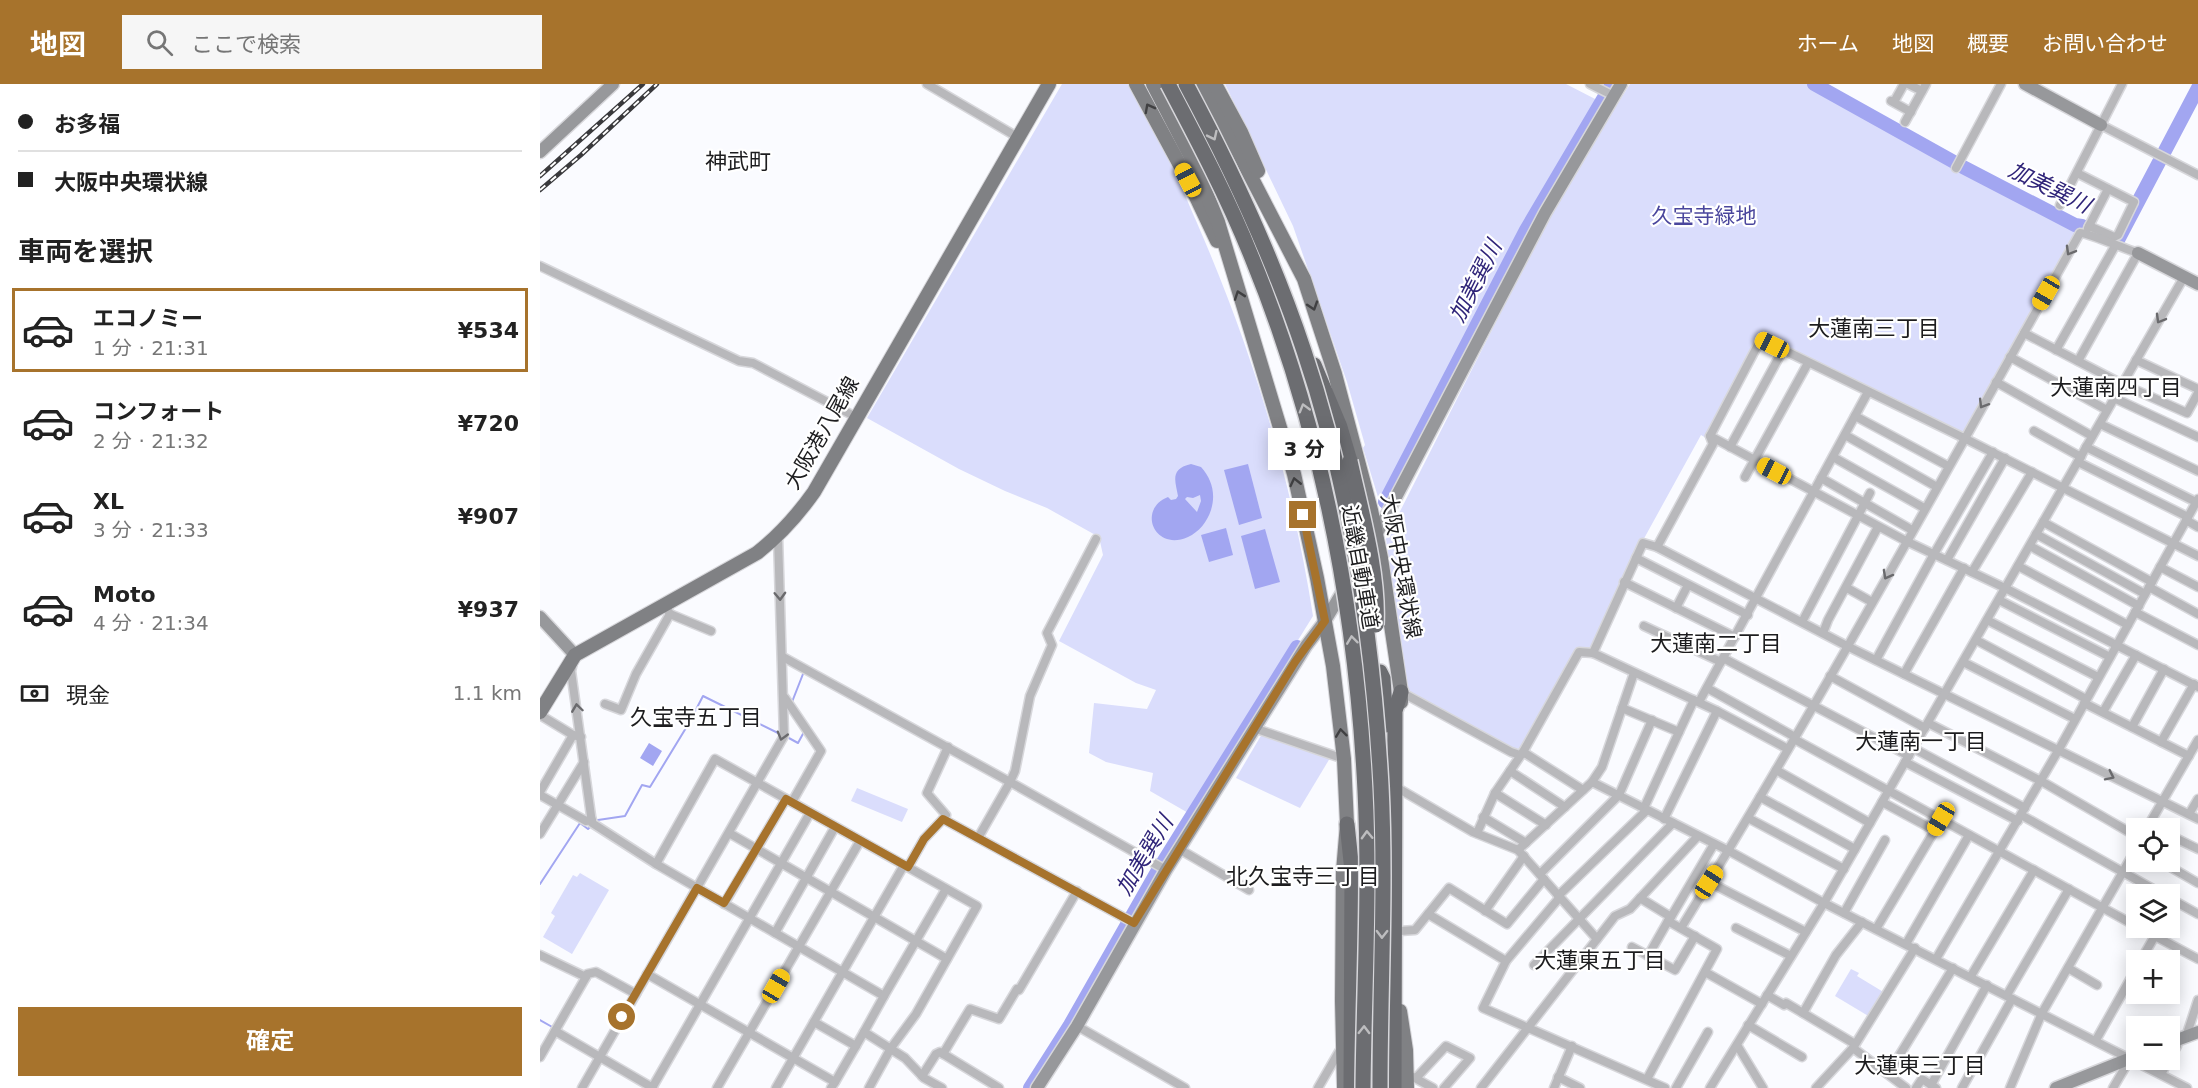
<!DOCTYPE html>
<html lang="ja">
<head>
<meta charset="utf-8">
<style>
  :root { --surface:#fff; --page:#f6f6f6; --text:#222; --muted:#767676; --line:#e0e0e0; --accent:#a7732c }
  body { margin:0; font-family:"DejaVu Sans","Noto Sans JP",sans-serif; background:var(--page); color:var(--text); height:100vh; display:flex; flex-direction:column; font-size:22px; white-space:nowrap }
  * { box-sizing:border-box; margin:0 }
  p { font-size:20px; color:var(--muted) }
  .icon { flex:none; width:33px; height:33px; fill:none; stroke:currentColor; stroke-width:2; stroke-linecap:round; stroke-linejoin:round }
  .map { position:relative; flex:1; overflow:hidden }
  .sheet { display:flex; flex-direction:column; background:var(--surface); width:540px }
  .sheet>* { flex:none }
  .banner { display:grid; align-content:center; height:132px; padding:0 18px; background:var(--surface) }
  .controls { position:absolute; left:1586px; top:734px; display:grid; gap:12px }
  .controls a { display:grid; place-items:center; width:54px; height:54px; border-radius:0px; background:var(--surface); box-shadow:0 3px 15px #0003; font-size:30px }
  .end { position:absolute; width:27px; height:27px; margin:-14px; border:8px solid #a7732c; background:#fff; box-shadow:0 0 0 3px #fff }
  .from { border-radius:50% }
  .bubble { position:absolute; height:42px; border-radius:0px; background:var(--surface); box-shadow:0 3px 15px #0003; font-size:20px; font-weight:700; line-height:42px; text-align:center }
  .car { position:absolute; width:18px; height:36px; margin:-18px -9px; border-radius:8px; box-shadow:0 0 4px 2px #0007; background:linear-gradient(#f5c518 24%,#345 0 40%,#f5c518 0 76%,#345 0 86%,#f5c518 0) }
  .banner b { display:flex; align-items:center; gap:21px; height:57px; font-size:22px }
  .banner b+b { border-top:2px solid var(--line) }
  .banner i { width:15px; height:15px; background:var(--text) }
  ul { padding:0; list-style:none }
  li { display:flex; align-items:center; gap:18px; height:84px; margin:0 12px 9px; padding:0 6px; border:3px solid transparent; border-radius:0px }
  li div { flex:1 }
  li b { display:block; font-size:22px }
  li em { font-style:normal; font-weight:700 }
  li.on { border-color:var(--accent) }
  li>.icon { width:54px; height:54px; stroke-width:1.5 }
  h2 { padding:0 18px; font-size:27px; line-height:72px }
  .pay { display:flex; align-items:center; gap:15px; height:66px; padding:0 18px; font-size:22px }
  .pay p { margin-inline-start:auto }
  .action { display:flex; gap:12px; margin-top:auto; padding:12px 18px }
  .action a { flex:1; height:69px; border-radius:0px; background:var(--accent); color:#fff; font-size:24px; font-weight:700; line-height:69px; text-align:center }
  header { display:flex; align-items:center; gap:36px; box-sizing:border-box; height:84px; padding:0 30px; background:var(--accent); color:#fff }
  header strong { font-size:28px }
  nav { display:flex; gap:33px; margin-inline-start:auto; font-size:21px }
  .search { width:420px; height:54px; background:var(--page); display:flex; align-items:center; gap:15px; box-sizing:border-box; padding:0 21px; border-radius:0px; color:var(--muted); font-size:22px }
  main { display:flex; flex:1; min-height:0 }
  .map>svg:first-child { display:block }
</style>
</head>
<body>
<header>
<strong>地図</strong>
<div class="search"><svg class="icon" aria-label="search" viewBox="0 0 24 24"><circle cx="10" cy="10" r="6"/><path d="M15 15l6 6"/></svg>ここで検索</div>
<nav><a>ホーム</a><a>地図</a><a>概要</a><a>お問い合わせ</a></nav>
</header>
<main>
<section class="sheet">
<div class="banner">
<b><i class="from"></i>お多福</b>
<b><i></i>大阪中央環状線</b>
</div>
<h2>車両を選択</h2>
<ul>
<li class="on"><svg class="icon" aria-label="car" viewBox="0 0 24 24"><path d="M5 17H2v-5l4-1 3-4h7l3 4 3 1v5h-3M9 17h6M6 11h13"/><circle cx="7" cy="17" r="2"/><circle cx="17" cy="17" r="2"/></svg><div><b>エコノミー</b><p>1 分 · 21:31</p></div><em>¥534</em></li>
<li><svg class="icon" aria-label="car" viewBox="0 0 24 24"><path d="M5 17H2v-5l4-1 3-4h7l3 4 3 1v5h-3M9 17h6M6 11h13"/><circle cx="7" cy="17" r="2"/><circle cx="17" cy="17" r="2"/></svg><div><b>コンフォート</b><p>2 分 · 21:32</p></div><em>¥720</em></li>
<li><svg class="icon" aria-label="car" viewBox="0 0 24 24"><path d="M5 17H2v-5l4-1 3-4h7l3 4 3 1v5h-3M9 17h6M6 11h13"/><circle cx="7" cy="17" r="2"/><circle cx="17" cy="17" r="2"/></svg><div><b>XL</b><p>3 分 · 21:33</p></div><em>¥907</em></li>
<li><svg class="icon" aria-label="car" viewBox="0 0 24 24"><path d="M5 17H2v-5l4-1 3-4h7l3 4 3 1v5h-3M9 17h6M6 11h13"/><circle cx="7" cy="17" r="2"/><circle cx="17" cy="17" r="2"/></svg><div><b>Moto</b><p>4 分 · 21:34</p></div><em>¥937</em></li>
</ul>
<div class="pay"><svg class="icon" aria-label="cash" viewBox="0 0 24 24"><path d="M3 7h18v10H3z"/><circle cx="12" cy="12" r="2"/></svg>現金<p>1.1 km</p></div>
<div class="action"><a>確定</a></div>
</section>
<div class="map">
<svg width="1658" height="1004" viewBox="0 0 1658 1004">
  <rect width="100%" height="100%" fill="#fafbff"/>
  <!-- green -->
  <g fill="#daddfc">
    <path d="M522,0H588C596,14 605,29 613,43C630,74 643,107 657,139C712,265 752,396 773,532L650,730L610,707L613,689L566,678L549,669L554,619L607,625L616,606L596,599L519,557L563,471L559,453L507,424L465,407L419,385L327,334Z"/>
    <polygon points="685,0 1026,0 1059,17 984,144 845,416 838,413 823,364 825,361 807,298 753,142"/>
    <polygon points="1090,0 1269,0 1538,145 1424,348 1415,347 1220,252 1166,354 1161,351 1101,460 1052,566 1039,563 981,665 971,664 871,609 868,605 846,455 1000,151 1052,61"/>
    <polygon points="722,650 790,674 760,724 696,694"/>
    <polygon points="317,704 368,725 362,738 311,717"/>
    <polygon points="40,789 69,806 32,870 3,853 15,832 11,829 33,791 37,793"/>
    <polygon points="1311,885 1319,889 1317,892 1345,909 1330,933 1295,912"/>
  </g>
  <!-- water -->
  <g fill="#a2a6f1" fill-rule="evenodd">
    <path d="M651,380L661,383C672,395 676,410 671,426C667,438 659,448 648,453C614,468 597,425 628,413L631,416L636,415L638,412C635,396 630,385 651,380ZM660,411L661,417L657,428L645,415L647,413L653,414Z"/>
    <polygon points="708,380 722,434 699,441 684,386"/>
    <polygon points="686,444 693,471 669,478 661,451"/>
    <polygon points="725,445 740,498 715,505 701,452"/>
    <polygon points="109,659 122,667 113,682 100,674"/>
  </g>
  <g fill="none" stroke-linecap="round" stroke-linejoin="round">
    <!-- stream -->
    <g stroke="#a2a6f1" stroke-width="2">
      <polyline points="252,618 263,590"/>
      <polyline points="247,653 258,659 264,648"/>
      <polyline points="58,736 85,732 102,701 110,703 149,639 163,612 242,651"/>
      <polyline points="0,800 40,739 48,745 51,742"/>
      <polyline points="0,936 14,944"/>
    </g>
    <!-- river -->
    <g stroke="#a2a6f1" stroke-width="14">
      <polyline points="1274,0 1423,83 1535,141 1542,142 1575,158 1578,156 1658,4"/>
      <polyline points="845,418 986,146 1072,0"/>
      <polyline points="490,1004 530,941 617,788 757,563"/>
    </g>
    <!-- street casing -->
    <g stroke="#d7d7db" stroke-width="11">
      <g id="street">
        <polyline points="387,0 479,54"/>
        <polyline points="1050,0 1074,12"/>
        <polyline points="1368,0 1382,7"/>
        <polyline points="1351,17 1371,28"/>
        <polyline points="1354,18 1364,0"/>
        <polyline points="1365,38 1386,0"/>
        <polyline points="1561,41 1658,91"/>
        <polyline points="1416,84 1461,0"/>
        <polyline points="1537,89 1594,118 1578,151 1574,153 1549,142"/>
        <polyline points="1520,121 1582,0"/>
        <polyline points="1548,144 1568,105"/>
        <polyline points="0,182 199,277 213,279 316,333"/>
        <polyline points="1484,249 1582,300 1647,329 1658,309"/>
        <polyline points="1516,266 1575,162"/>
        <polyline points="1470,273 1567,326"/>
        <polyline points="1596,276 1658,305"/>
        <polyline points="1456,298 1552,352"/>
        <polyline points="1574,314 1658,353"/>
        <polyline points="1315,332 1408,382"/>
        <polyline points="1560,340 1658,387"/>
        <polyline points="1494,347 1541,373"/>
        <polyline points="1305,351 1397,403"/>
        <polyline points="1170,352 1366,457 1465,504 1658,603"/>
        <polyline points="1190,363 1243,266"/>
        <polyline points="1546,363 1656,418"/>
        <polyline points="1293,373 1384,424"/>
        <polyline points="1538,378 1648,433"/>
        <polyline points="1205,393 1268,279"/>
        <polyline points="1281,394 1372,446"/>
        <polyline points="1646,436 1658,443"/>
        <polyline points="1503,438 1612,498"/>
        <polyline points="1496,450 1605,510"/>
        <polyline points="1490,462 1599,522"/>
        <polyline points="1117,463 1173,360 1170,352 1221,255 1424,354 1658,472"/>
        <polyline points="1096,474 1208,531"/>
        <polyline points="1407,476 1465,374"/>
        <polyline points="1478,482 1588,541"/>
        <polyline points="1620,483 1658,503"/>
        <polyline points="1432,488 1492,388"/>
        <polyline points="1084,498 1195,553"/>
        <polyline points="1609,503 1658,530"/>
        <polyline points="1307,504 1332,518"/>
        <polyline points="1459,516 1570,573"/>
        <polyline points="1136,524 1148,501"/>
        <polyline points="1595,528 1658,561"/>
        <polyline points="130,530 171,547"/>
        <polyline points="1447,536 1558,593"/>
        <polyline points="1262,538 1330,409"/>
        <polyline points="1104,542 1181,578"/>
        <polyline points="1283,549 1288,536 1338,443"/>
        <polyline points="1436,556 1546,615"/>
        <polyline points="1053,569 1103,459 1117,463 1307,562 1658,735"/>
        <polyline points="243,573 470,698 626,786"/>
        <polyline points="1183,574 1369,672"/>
        <polyline points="1336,576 1394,470 1453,368"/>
        <polyline points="1423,578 1535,635"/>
        <polyline points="33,579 31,587 52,739 116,780 344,912 324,948 365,974 384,994 402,1004"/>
        <polyline points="1364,590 1424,484"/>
        <polyline points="1290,592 1385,644"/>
        <polyline points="1167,604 1255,653"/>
        <polyline points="861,608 971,668 980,671"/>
        <polyline points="245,614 281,667 252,718"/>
        <polyline points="1159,618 1328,308"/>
        <polyline points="1544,619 1649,672"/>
        <polyline points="65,620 81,626 96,590 130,530 124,520"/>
        <polyline points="1082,624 1139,648 1104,724"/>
        <polyline points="1563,628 1596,571"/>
        <polyline points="0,631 33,651"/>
        <polyline points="1388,639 1501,697 1596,752"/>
        <polyline points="1592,643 1624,585"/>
        <polyline points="714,644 804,675"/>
        <polyline points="1139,648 1154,616"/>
        <polyline points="1254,655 1596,842"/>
        <polyline points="1621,658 1654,600"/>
        <polyline points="1373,664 1485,724"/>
        <polyline points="983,668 1043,706"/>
        <polyline points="1365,678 1478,737"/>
        <polyline points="1236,686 1330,739"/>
        <polyline points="970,687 1025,723"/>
        <polyline points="1052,698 1062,683 1094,589"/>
        <polyline points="861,706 933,748 978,766 1057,855"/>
        <polyline points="0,708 33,651 41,653"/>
        <polyline points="955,709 1006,741"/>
        <polyline points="0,711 46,737 52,736"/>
        <polyline points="1220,713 1315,765"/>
        <polyline points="1342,718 1394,746"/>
        <polyline points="1649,730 1658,715"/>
        <polyline points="1481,731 1622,810"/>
        <polyline points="943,733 986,759"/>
        <polyline points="1208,734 1304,785"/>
        <polyline points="403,735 406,731 387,709 408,663"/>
        <polyline points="1124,735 1177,627"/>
        <polyline points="1607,744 1658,656"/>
        <polyline points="189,749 407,875"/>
        <polyline points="937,749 955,709 983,668 1039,568 1053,569 1177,627 1248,665"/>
        <polyline points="0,750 44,678"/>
        <polyline points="1629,751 1658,765"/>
        <polyline points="438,754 470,698 475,687 490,612 512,561 507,549 556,455"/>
        <polyline points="639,765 709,806"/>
        <polyline points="978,766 1052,698 1189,767 1284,819 1647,1004"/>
        <polyline points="1620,777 1658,799"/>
        <polyline points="116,780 175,675 437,822 376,930 351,964 329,1004"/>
        <polyline points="368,783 384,755 403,735 594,839"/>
        <polyline points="1000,790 1079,711 1112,636"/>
        <polyline points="1169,798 1266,848"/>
        <polyline points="1018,812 1107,726"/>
        <polyline points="1020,813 966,877 943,924 1125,1004"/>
        <polyline points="1100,814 1131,833 1128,837 1177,865 1107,995"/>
        <polyline points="1629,814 1658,830"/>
        <polyline points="184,820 246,715"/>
        <polyline points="945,827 984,772"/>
        <polyline points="1304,829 1345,756"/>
        <polyline points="888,830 966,877"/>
        <polyline points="1131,833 1174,760"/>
        <polyline points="1598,843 1658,875"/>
        <path d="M1141,844C1281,617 1409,382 1540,149C1547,148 1587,166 1598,169L1538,277"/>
        <polyline points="1196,844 1251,872"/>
        <polyline points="1336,845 1401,736"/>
        <polyline points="860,847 875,846 909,804 967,840 1004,795"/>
        <polyline points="235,849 295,743"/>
        <polyline points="1366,860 1429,751"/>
        <polyline points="1092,863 1135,886 1155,852"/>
        <polyline points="0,871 46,893 0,973"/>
        <polyline points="1108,872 1128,837"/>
        <polyline points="1396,875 1518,667 1658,415"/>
        <polyline points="1601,876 1620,843"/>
        <polyline points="994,881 1133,739"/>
        <polyline points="1528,884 1557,901"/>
        <polyline points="1165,888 1222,920"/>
        <polyline points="107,890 295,998 291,1004"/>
        <polyline points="1431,892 1494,786"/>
        <polyline points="46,893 47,890 56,888 96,910"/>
        <polyline points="1227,911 1244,921 1246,919 1315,960"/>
        <polyline points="1467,911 1529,805"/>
        <polyline points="344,912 406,805"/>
        <polyline points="1263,929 1296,871 1322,838"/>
        <polyline points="274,938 316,962"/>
        <polyline points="1208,941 1262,973"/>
        <polyline points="537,942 645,1004"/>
        <polyline points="15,947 113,1004"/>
        <polyline points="1646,953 1658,916"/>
        <polyline points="1556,956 1596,885"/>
        <polyline points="1197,961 1223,1004"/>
        <polyline points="1313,964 1366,1004"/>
        <polyline points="403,970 430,925 459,935 477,905 479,906 537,807"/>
        <polyline points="1348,990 1413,884"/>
        <polyline points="1621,990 1637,962 1638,956"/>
        <polyline points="382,992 396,970 400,968 459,1004"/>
        <polyline points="873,993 893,1004"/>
        <polyline points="877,993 906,962 930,974 904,1004"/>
        <polyline points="1018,993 1040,1004"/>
        <polyline points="295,998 324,948"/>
        <polyline points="1391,1001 1447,901"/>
        <polyline points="42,1004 244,652 238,453"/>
        <polyline points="112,1004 270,729"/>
        <polyline points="177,1004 320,757"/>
        <polyline points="236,1004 364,781"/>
        <polyline points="778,1004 800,966"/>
        <polyline points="941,1004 1075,832 1090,825 1158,752"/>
        <polyline points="1014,1004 1032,962"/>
        <polyline points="1136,1004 1168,948"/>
        <polyline points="1170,1004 1284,819 1644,193"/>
        <polyline points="1276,1004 1313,964 1375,864"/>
        <polyline points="1376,1004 1382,995 1396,1004"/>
        <polyline points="1422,1004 1472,915"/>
        <polyline points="1470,1004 1502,929 1596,765"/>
        <polyline points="1573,1004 1590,975"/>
      </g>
    </g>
    <!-- secondary casing -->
    <g stroke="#d7d7db" stroke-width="15">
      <g id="secondary">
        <polyline points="1485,0 1561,41"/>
        <polyline points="0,68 73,0"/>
        <polyline points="1598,169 1658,200"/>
        <polyline points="834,455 1005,129 1081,0"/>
        <polyline points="0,533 35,571"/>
        <polyline points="1629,959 1658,948"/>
        <polyline points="497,1004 537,942 626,786 766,562 785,537 819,480"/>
        <polyline points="1516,1004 1596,972"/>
      </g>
    </g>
    <!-- primary casing -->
    <g stroke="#d7d7db" stroke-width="16">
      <g id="primary">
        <polyline points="596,0 648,96 677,157"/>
        <polyline points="613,0 652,75 678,138 754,390 777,494 793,582 804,675 807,740 803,787 802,917 804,1004"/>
        <polyline points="663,0 764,195 795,290 831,426 841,474 861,608 861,618"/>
        <polyline points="675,0 701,48 718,87"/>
        <path d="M0,628L35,571L217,469C240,451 257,432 274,408L509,0"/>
        <polyline points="860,927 866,966 867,1004"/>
      </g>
    </g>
    <!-- highway casing -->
    <g stroke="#d7d7db" stroke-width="18">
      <g id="highway">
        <polyline points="774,281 800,343 810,377"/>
        <polyline points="824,592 827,588 840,588 843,594 846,641"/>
        <polyline points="807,740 812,787 811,1004"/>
        <polyline points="854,1004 855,627 861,608"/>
      </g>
    </g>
    <!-- street -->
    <use href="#street" stroke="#b8b8bb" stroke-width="8"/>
    <!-- secondary -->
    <use href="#secondary" stroke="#97989b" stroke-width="12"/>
    <!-- primary -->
    <use href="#primary" stroke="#808184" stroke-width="14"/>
    <!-- highway -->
    <use href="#highway" stroke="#6c6d71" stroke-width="15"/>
    <!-- rail casing -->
    <g stroke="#39393c" stroke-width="4.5">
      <g id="rail">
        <polyline points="0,92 103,0"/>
        <polyline points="0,106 41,71 117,0"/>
      </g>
    </g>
    <!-- rail -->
    <use href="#rail" stroke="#fff" stroke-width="2" stroke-dasharray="7" stroke-linecap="butt"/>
    <!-- highway-bridge casing -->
    <g stroke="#d7d7db" stroke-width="18" stroke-linecap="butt">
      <g id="highway-bridge">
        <path d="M628,0C658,57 688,114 712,174C781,343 816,525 825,707C830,806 824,905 823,1004"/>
        <path d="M646,0C692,86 733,174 764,267C811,407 833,555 841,702C846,802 840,903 840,1004"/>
        <path d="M810,377C821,427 839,490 836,541"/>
      </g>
    </g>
    <!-- highway-bridge -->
    <use href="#highway-bridge" stroke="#6c6d71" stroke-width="15"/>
  </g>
  <!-- one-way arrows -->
  <defs><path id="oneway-chevron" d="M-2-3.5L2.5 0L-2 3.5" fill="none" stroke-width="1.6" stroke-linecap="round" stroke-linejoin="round" transform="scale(1.5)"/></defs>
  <g stroke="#404042">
    <use href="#oneway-chevron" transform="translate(609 24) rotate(-118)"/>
    <use href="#oneway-chevron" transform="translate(699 211) rotate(-109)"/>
    <use href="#oneway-chevron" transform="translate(773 222) rotate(72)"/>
    <use href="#oneway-chevron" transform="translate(755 398) rotate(-103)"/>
    <use href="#oneway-chevron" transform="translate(801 649) rotate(-97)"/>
  </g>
  <g stroke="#bdbdbf">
    <use href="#oneway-chevron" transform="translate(673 52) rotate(64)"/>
    <use href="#oneway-chevron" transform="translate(764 324) rotate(-106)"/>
    <use href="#oneway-chevron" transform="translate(812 556) rotate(-97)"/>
    <use href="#oneway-chevron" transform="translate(827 751) rotate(-92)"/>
    <use href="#oneway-chevron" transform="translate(842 850) rotate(91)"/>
    <use href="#oneway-chevron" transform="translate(824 946) rotate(-89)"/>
  </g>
  <g stroke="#6a6a6d">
    <use href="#oneway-chevron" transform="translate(1530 167) rotate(120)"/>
    <use href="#oneway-chevron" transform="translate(1620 235) rotate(120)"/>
    <use href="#oneway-chevron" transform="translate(1443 320) rotate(121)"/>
    <use href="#oneway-chevron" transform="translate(1347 491) rotate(119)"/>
    <use href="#oneway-chevron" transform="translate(240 512) rotate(88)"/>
    <use href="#oneway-chevron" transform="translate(37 624) rotate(-98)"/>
    <use href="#oneway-chevron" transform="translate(242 652) rotate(106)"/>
    <use href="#oneway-chevron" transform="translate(1570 692) rotate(26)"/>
  </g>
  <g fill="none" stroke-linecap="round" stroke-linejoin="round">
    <!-- route -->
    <polyline stroke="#a7732c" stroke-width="8" points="82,933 157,804 184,819 246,715 368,783 384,755 403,735 594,839 755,578 785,537 763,431"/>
  </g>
  <g text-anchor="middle" stroke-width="4.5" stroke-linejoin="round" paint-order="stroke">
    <!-- park labels -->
    <g font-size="21" fill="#4a469d" stroke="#fff">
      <text x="1164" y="139">久宝寺緑地</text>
    </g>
    <!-- street labels -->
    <g font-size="21" fill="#1d1d1f" stroke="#fff">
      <text transform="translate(282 349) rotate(-60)" y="7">大阪港八尾線</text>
      <text transform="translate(861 482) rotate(80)" y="7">大阪中央環状線</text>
      <text transform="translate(820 483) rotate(80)" y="7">近畿自動車道</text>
    </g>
    <!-- neighbourhood labels -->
    <g font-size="22" fill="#1d1d1f" stroke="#fff">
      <text x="198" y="85">神武町</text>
      <text x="1334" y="252">大蓮南三丁目</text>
      <text x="1576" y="311">大蓮南四丁目</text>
      <text x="1176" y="567">大蓮南二丁目</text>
      <text x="156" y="641">久宝寺五丁目</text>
      <text x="1381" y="665">大蓮南一丁目</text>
      <text x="763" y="800">北久宝寺三丁目</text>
      <text x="1060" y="884">大蓮東五丁目</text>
      <text x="1380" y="989">大蓮東三丁目</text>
    </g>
    <!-- water labels -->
    <g font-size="22" font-style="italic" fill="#2f2479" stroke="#fff">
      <text transform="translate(1510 103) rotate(26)" y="8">加美巽川</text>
      <text transform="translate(935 197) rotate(-63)" y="8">加美巽川</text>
      <text transform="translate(604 771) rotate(-59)" y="8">加美巽川</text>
    </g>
  </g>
</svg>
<div class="controls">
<a><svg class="icon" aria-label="locate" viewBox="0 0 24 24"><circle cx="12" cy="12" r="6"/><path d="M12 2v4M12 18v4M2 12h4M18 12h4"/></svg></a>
<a><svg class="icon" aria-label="layers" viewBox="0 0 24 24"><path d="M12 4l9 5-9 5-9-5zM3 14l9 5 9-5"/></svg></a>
<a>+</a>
<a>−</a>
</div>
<i class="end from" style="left:82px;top:933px"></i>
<i class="end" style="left:763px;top:431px"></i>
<div class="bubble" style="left:728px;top:344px;width:72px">3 分</div>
<i class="car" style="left:648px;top:96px;rotate:332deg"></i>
<i class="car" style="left:1506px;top:209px;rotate:210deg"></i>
<i class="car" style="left:1232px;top:261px;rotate:296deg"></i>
<i class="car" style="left:1234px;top:387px;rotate:298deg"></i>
<i class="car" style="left:1401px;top:735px;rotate:211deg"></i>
<i class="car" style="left:1169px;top:798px;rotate:33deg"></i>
<i class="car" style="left:236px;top:902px;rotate:30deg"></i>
</div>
</main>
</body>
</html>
